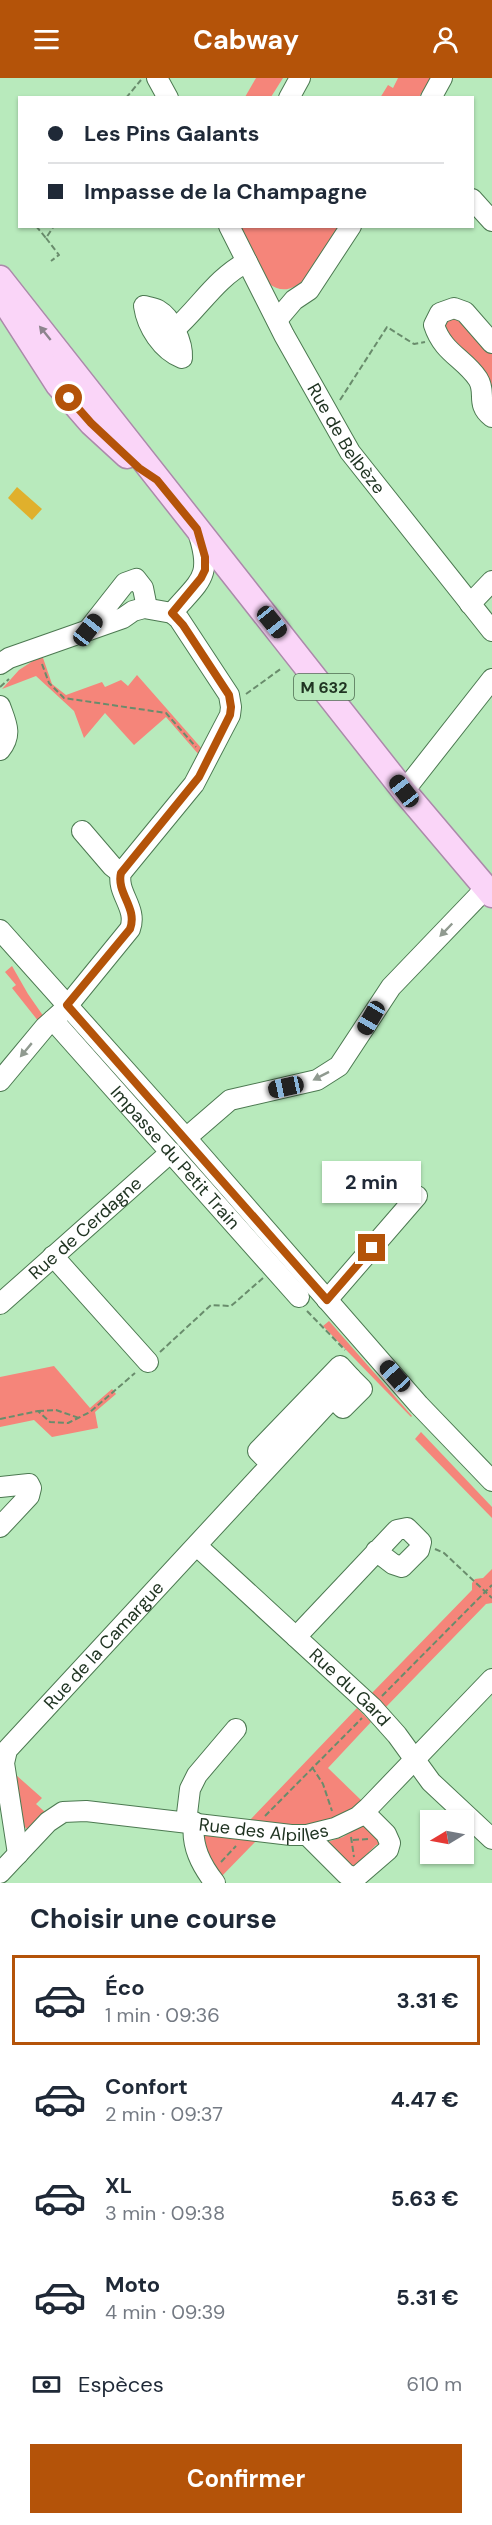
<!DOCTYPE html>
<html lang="fr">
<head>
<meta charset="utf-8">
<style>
  :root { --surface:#fff; --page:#f6f6f7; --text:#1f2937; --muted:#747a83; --line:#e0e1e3; --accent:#b45309 }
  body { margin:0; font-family:"DM Sans",sans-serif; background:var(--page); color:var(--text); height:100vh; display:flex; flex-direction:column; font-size:22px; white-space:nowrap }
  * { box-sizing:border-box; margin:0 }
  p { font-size:20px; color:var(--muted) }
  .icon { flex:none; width:33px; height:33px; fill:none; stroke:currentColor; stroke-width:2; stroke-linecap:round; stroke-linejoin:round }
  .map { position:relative; height:1805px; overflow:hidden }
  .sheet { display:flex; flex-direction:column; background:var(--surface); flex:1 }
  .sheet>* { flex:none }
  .hud { position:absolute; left:18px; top:18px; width:456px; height:132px; border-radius:0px; box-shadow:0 2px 4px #0004; display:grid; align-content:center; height:132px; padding:0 30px; background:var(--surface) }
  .needle { width:39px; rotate:260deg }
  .controls { position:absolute; left:420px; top:1732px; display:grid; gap:12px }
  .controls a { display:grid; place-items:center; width:54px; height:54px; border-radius:0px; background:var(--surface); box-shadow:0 2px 4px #0004; font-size:30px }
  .end { position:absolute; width:27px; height:27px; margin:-14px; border:8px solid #b45309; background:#fff; box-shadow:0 0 0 3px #fff }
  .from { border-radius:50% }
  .bubble { position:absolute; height:42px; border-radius:0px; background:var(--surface); box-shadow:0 2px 4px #0004; font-size:20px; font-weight:700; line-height:42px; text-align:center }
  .car { position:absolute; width:18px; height:36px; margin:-18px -9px; border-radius:8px; box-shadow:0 0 4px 2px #0007; background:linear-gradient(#222 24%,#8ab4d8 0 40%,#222 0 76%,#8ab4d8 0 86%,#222 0) }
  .hud b { display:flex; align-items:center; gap:21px; height:57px; font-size:22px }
  .hud b+b { border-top:2px solid var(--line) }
  .hud i { width:15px; height:15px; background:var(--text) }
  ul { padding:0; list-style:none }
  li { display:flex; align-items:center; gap:18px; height:90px; margin:0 12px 9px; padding:0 18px; border:3px solid transparent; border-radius:0px }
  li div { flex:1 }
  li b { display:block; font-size:22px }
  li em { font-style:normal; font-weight:700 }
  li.on { border-color:var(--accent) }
  li>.icon { width:54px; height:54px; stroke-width:1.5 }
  h2 { padding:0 30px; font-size:27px; line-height:72px }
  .pay { display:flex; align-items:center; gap:15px; height:66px; padding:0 30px; font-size:22px }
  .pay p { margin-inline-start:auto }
  .button { display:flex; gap:12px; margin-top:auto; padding:12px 30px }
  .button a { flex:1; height:69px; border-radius:0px; background:var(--accent); color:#fff; font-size:24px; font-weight:700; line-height:69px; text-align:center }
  header { display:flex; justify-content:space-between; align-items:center; height:78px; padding:0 30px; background:var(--accent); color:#fff; font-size:27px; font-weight:700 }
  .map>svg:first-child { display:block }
</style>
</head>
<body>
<header><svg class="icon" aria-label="menu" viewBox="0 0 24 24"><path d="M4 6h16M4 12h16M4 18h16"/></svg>Cabway<svg class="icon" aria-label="person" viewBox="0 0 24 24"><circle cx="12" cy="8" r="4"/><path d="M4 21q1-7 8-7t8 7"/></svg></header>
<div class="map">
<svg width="492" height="1805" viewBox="0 0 492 1805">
  <rect width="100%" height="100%" fill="#b8eabc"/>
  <!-- green -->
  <g fill="#f5857a">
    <polygon points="256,0 283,0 271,19 245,19"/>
    <polygon points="398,0 431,0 419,19 380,20 388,7 393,10"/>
    <path d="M239,149H340C326,170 300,231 268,205Z"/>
    <polygon points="454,235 492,272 492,329 443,253 445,240"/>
    <polygon points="42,577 52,606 66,617 102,604 105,609 121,602 128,608 137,597 203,672 200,678 166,639 134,667 105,635 84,660 74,633 36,598 2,611 19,592"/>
    <polygon points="12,888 28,916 44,939 39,944 12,910 16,907 5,894"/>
    <polygon points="329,1243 412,1338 411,1339 323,1248"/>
    <polygon points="54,1288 90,1330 112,1311 116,1316 95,1334 98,1350 52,1359 34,1342 0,1349 0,1299"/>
    <polygon points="421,1354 492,1429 492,1440 415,1361"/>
    <polygon points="492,1491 492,1525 486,1526 385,1630 371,1616 472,1512 472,1505 475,1501 483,1500"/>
    <polygon points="357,1630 371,1644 328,1690 363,1724 343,1741 297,1751 250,1742"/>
    <polygon points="16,1697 42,1720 36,1726 45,1734 27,1751 22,1746"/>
    <polygon points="366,1745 378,1759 380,1766 376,1767 360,1783 360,1790 350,1792 349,1785 327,1764 343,1759"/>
    <polygon points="201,1756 256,1763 218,1802 208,1789"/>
  </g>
  <!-- water -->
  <polygon fill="#e0b02c" points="17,409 42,431 32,442 8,420"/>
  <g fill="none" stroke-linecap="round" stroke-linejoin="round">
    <!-- minor casing -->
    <g stroke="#4c7951" stroke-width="22">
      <g id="minor">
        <polyline points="157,0 168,20"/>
        <polyline points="289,20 300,0"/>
        <polyline points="431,20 442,0"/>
        <polyline points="472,121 492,143"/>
        <path id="s1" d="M229,148L284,257L350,374L492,553"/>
        <path d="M144,228C148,229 154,230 158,232C172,240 183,265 182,280C162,272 147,249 144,228Z"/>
        <polyline points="277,242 294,222 309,212 351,148"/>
        <path d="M175,251C199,230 217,199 247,184"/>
        <path d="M492,265L465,234L454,230L440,235L434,247C443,275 464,280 478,301C487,315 475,326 492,339"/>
        <polyline points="470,526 492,503"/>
        <path d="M172,535C200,502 213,500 198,454"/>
        <polyline points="88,552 125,505 136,501 143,510 147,530"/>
        <polyline points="0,586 9,580 123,540 133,533 144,530 172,535"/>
        <path d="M0,628C6,645 13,656 0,672"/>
        <polyline points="404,713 492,601"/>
        <polyline points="82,753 112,788 121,795"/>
        <polyline points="0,852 186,1060 419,1327 492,1403"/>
        <path id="s2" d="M53,942L299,1219"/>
        <path d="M0,1003L45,949L64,932L130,851C138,830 116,815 121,795L194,706L230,637L231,629L229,617L179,541L172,535"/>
        <polyline points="186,1060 230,1022 317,1002 339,988 391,909 486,810"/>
        <polyline points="53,1178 148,1284"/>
        <polyline points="327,1222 417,1118"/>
        <path id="s3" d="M0,1226L171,1074"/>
        <polyline points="333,1320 343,1330 362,1311 351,1300"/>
        <polyline points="0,1409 29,1406 31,1410 29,1418 0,1449"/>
        <path id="s4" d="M197,1468L372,1629L397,1657L431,1704L492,1761"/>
        <polyline points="296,1559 397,1452 407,1450 421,1464 419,1472 402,1489 393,1486 376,1473"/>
        <polyline points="186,1744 190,1711 197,1697 236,1651"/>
        <path d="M194,1744C191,1768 201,1787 215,1805"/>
        <polyline points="307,1757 346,1796 352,1799 359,1797 388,1772 390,1765 386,1756 364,1734"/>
        <path id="s5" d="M18,1776L4,1685L7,1672L351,1300L340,1288L258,1373L271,1386"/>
        <path id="s6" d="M0,1795L48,1744L63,1734L86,1733L291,1757H307L335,1750L358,1739L368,1730L492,1601"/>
      </g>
    </g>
    <!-- major casing -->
    <g stroke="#ab8aaa" stroke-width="27">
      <g id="major">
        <polyline points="0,200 404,713 492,817"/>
        <polyline points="4,223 58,307 91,345 127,378"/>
      </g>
    </g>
    <!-- path -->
    <g stroke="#698c6c" stroke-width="2" stroke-dasharray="6 3" stroke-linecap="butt">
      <polyline points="126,20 141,2"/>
      <polyline points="36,148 46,160 54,148"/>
      <polyline points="46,160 59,177 51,183"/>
      <polyline points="340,322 387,249 414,266 425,264"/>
      <polyline points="42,586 49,605 64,620 166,635 196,669"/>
      <polyline points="0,609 9,601"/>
      <polyline points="246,616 282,590"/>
      <polyline points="307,1233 345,1272"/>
      <polyline points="160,1274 211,1227 231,1228 263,1200"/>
      <polyline points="38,1333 56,1332 79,1340"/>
      <polyline points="0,1341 38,1333 50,1344 68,1345 90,1334 135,1295"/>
      <polyline points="435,1471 444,1475 492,1520"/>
      <polyline points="382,1618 492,1507"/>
      <polyline points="312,1689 323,1706 332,1733"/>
      <polyline points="265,1738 362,1640"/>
      <polyline points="351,1759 354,1779"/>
      <polyline points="353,1762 368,1761"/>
      <polyline points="221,1784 236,1768"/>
    </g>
    <!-- minor -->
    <use href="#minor" stroke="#fff" stroke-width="20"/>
    <!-- major -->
    <use href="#major" stroke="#fad5f8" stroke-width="24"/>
  </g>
  <!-- one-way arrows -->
  <defs><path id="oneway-solid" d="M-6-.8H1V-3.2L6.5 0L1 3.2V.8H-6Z" transform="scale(1.5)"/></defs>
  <use fill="#8d848d" href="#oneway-solid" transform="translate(45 255) rotate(-129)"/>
  <g fill="#909a90">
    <use href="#oneway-solid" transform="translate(446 852) rotate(134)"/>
    <use href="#oneway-solid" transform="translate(26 972) rotate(130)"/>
    <use href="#oneway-solid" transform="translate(321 998) rotate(153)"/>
  </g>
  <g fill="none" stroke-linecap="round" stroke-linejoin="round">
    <!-- route -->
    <path stroke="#b45309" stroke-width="8" d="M69,320L91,345L139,390L157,402L197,451L205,479V492L201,500L172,535L183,547L229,617L231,629L230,637L199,699L121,795C116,815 138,830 130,851L67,927L327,1222L372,1170"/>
  </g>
  <g text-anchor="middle" stroke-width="4.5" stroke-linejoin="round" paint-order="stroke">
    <!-- shield labels -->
    <rect fill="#b8eabc" stroke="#4e6b50" stroke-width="1.5" x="294" y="596" width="60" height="26" rx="4.5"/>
    <g font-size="16" font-weight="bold" fill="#203422">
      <text x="324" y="615">M 632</text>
    </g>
    <!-- street labels -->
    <g font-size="18" fill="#203422" stroke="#b8eabc">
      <text dy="6" stroke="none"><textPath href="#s1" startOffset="243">Rue de Belbèze</textPath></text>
      <text dy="6" stroke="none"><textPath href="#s2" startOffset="184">Impasse du Petit Train</textPath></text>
      <text dy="6" stroke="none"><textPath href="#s3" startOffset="114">Rue de Cerdagne</textPath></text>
      <text dy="6" stroke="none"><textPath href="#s5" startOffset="248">Rue de la Camargue</textPath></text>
      <text dy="6" stroke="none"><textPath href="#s4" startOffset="208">Rue du Gard</textPath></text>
      <text dy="6" stroke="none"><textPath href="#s6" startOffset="290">Rue des Alpilles</textPath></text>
    </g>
  </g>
</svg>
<div class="controls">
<a><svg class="needle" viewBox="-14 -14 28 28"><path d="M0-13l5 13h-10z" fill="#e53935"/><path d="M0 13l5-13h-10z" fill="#747a83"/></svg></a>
</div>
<i class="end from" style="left:69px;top:320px"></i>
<i class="end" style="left:372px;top:1170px"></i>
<div class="bubble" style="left:322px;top:1083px;width:99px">2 min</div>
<i class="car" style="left:272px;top:544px;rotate:141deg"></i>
<i class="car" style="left:88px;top:552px;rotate:38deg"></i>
<i class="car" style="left:404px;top:713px;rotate:322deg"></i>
<i class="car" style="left:371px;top:940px;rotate:210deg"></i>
<i class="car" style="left:286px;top:1009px;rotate:258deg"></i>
<i class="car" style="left:395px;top:1298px;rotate:318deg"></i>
<div class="hud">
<b><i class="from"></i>Les Pins Galants</b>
<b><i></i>Impasse de la Champagne</b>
</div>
</div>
<section class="sheet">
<h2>Choisir une course</h2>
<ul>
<li class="on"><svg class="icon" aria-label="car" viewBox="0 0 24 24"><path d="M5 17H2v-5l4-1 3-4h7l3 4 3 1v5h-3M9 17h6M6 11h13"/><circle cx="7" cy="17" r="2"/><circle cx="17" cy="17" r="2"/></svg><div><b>Éco</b><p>1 min · 09:36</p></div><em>3.31 €</em></li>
<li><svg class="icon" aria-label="car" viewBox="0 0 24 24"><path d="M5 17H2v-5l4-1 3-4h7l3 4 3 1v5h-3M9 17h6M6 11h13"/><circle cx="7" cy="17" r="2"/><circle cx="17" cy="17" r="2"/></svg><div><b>Confort</b><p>2 min · 09:37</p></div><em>4.47 €</em></li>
<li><svg class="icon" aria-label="car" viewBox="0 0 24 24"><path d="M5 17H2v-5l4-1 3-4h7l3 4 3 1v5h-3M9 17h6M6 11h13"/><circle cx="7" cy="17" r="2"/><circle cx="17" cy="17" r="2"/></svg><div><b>XL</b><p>3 min · 09:38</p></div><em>5.63 €</em></li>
<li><svg class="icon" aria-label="car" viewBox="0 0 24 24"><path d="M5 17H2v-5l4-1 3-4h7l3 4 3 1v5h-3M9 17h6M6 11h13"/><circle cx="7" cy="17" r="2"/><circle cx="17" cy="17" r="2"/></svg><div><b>Moto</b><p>4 min · 09:39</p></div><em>5.31 €</em></li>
</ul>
<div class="pay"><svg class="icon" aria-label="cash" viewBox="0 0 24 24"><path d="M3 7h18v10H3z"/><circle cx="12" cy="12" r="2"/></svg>Espèces<p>610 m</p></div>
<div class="button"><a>Confirmer</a></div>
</section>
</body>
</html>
